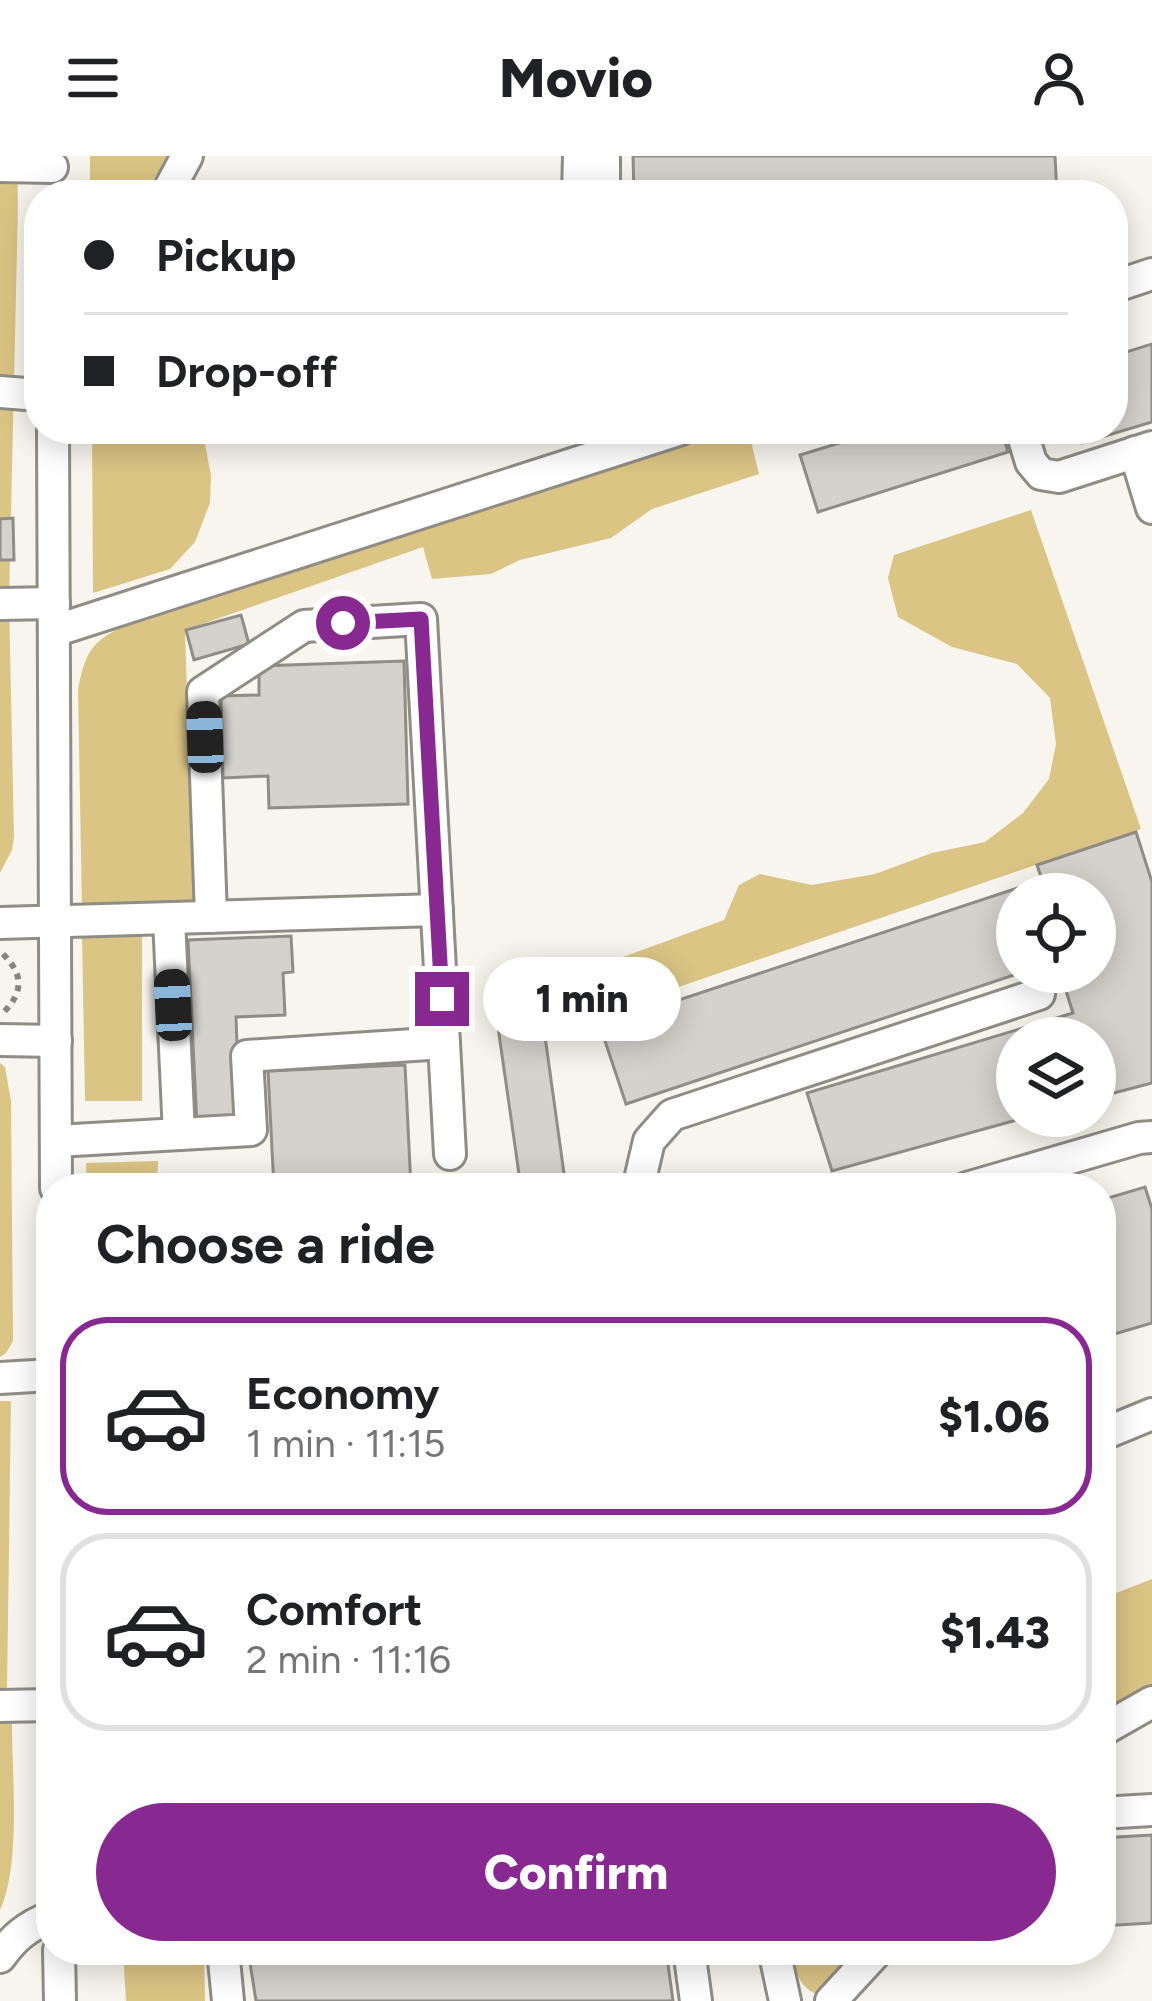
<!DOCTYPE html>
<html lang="en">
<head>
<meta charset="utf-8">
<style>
  :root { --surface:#fff; --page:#f2f2f2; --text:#202124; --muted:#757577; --line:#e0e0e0; --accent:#882992 }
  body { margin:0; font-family:Figtree,sans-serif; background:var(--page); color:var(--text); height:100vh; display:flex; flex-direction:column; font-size:45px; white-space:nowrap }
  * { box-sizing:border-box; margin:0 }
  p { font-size:39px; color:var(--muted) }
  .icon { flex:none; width:66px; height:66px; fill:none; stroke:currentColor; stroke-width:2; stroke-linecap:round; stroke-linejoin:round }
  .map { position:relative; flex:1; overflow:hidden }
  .panel { position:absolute; left:36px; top:1017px; width:1080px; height:792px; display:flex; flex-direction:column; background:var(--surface); border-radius:48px; box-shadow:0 6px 30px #0003 }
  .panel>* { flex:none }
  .top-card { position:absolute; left:24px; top:24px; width:1104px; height:264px; border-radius:48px; box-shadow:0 6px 30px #0003; display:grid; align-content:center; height:264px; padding:0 60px; background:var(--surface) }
  .tools { position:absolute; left:996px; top:717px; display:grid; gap:24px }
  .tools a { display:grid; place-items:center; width:120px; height:120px; border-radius:50%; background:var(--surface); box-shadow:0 6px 30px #0003; font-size:60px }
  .end { position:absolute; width:54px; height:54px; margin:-27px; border:15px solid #882992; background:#fff; box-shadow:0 0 0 6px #fff }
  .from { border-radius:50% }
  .bubble { position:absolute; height:84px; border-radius:42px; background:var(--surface); box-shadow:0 6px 30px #0003; font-size:39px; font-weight:800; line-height:84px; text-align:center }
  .car { position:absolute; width:36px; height:72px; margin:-36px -18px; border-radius:15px; box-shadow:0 0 9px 3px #0007; background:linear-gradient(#222 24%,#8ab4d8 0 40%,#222 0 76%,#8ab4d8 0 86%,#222 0) }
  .top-card b { display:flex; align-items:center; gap:42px; height:114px; font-size:45px }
  .top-card b+b { border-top:3px solid var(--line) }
  .top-card i { width:30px; height:30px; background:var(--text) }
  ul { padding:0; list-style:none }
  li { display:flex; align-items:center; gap:36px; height:198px; margin:0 24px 18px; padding:0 36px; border:6px solid var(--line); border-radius:48px }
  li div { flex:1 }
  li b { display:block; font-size:45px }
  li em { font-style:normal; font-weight:800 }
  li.on { border-color:var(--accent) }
  li>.icon { width:108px; height:108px; stroke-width:1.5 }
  h2 { padding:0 60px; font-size:54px; line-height:144px }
  .primary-button { display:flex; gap:24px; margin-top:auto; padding:24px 60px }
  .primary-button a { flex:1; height:138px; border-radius:72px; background:var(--accent); color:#fff; font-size:48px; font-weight:800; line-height:138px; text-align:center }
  header { display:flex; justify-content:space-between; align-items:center; height:156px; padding:0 60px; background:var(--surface); font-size:54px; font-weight:800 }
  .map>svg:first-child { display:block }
</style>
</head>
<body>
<header><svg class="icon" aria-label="menu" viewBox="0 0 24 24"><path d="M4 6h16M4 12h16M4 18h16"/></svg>Movio<svg class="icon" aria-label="person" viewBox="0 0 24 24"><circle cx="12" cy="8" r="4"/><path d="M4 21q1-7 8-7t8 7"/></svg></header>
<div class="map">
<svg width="1152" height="1845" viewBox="0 0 1152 1845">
  <rect width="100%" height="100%" fill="#f8f5ee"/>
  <!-- green -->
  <g fill="#dbc585">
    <polygon points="0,0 17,0 18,49 9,445 14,681 12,694 0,717"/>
    <polygon points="90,0 168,0 144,39 90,39"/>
    <polygon points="92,273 190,273 190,279 205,288 211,319 210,347 195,386 170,413 93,437"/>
    <path d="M732,273H748L759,318L652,353L611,382L520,404L491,418L432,423L423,391L185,474L194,754H82L78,535C86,489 96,482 138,464Z"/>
    <polygon points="1031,354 1141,673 553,874 541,831 724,764 739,729 760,718 812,729 875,718 932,697 985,686 1023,657 1049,623 1056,588 1050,542 1017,508 952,491 898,461 888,422 894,399"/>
    <polygon points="142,778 142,945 85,945 82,779"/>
    <polygon points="0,907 5,911 11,945 13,1185 6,1197 0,1201"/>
    <polygon points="158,1005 157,1032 87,1032 86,1007"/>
    <polygon points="0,1245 11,1245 7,1535 0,1534"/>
    <polygon points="1152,1423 1152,1533 1101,1562 1101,1443"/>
    <path d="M0,1566L12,1568C12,1620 21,1709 0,1754Z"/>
    <polygon points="123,1794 204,1794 205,1845 126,1845"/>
    <path d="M790,1794H860L827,1833L817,1838C798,1831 795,1813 790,1794Z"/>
  </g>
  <!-- building -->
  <g fill="#d5d2cc" stroke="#8f8d86" stroke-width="3">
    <polygon points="633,0 1055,0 1057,39 941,39 941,27 634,39"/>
    <polygon points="192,30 544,32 544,39 192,39"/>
    <polygon points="1152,188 1152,266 1082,287 1078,273 1113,273 1113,200"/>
    <polygon points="885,273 1001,273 1008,296 818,356 800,299"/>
    <polygon points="13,362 14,404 0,404 0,363"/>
    <polygon points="241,459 249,488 194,504 186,474"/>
    <polygon points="404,505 408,648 269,652 268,620 223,622 221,540 259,539 259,510"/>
    <polygon points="1136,676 1152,726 1152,927 1095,942 1095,882 1017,882 1017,960 1031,960 832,1015 807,937 1073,857 1060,816 1095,816 1095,738 1017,738 1017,816 1023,816 626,948 600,870 1042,724 1037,709"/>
    <polygon points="291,780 293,816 283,817 285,859 236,861 240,968 197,970 188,784"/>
    <polygon points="539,837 566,1032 521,1032 494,843"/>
    <polygon points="405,909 411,1032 274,1032 268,915"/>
    <polygon points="1145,1031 1152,1053 1152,1167 1101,1182 1101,1044"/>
    <polygon points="1152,1679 1152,1767 1101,1770 1101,1682"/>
    <polygon points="248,1794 666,1794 673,1845 256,1845"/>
  </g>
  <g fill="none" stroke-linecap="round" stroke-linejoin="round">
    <!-- minor casing -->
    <g stroke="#8f8d86" stroke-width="36">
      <g id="minor">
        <polyline points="604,0 604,39"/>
        <polyline points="0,10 52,11"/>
        <polyline points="166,39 187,0"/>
        <polyline points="578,39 579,0"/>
        <polyline points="1113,131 1152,118"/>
        <polyline points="0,236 39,239"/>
        <polyline points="53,273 56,1032"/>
        <polyline points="1021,273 1031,306 1041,318 1059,321 1152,291"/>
        <polyline points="1135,296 1152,352"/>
        <polyline points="0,448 54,447"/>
        <polyline points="54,475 681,273"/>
        <polyline points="211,761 203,536 304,470 421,463 450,998"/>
        <polyline points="169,763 179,978"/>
        <polyline points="0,767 437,754"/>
        <polyline points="0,884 56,885"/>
        <polyline points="56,985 251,974 247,900 444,887"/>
        <polyline points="638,1032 649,985 672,959 1039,838"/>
        <polyline points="967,1032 1139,982 1152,981"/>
        <polyline points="0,1222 51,1219"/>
        <polyline points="1101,1279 1152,1258"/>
        <polyline points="0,1550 51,1549"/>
        <polyline points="1101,1575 1152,1546"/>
        <polyline points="1101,1657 1152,1654"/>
        <polyline points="59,1794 60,1845"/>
        <polyline points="223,1794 228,1845"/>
        <polyline points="689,1794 696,1845"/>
        <polyline points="774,1794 785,1845"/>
        <path d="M0,1801C14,1781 28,1770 51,1761"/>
        <polyline points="831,1845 878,1794"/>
      </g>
    </g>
    <!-- path -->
    <path stroke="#878581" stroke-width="6" stroke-dasharray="6 6" stroke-linecap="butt" d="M3,798C23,818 24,835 4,856"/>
    <!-- minor -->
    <use href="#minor" stroke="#fff" stroke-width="30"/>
  </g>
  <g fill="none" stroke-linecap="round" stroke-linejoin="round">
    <!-- route -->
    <polyline stroke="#882992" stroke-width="15" points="343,467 421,463 442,843"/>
  </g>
</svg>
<div class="tools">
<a><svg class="icon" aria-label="locate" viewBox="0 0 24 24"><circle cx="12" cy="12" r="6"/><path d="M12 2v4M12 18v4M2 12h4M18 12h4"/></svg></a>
<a><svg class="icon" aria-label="layers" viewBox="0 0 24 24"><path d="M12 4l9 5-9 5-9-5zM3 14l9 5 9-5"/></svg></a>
</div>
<i class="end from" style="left:343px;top:467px"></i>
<i class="end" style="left:442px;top:843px"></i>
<div class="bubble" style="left:483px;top:801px;width:198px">1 min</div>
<i class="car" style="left:205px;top:581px;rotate:358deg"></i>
<i class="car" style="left:173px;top:849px;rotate:357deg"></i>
<div class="top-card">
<b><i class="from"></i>Pickup</b>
<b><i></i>Drop-off</b>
</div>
<section class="panel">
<h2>Choose a ride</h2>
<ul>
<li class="on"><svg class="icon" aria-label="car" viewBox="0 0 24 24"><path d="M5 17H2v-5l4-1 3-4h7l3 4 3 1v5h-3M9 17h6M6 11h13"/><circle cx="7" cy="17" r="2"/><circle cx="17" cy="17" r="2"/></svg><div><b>Economy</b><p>1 min · 11:15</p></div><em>$1.06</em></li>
<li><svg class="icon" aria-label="car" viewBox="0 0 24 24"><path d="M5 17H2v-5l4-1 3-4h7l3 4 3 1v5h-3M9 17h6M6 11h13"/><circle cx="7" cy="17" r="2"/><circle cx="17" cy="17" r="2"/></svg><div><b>Comfort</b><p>2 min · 11:16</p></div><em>$1.43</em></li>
</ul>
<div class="primary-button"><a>Confirm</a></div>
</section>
</div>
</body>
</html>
